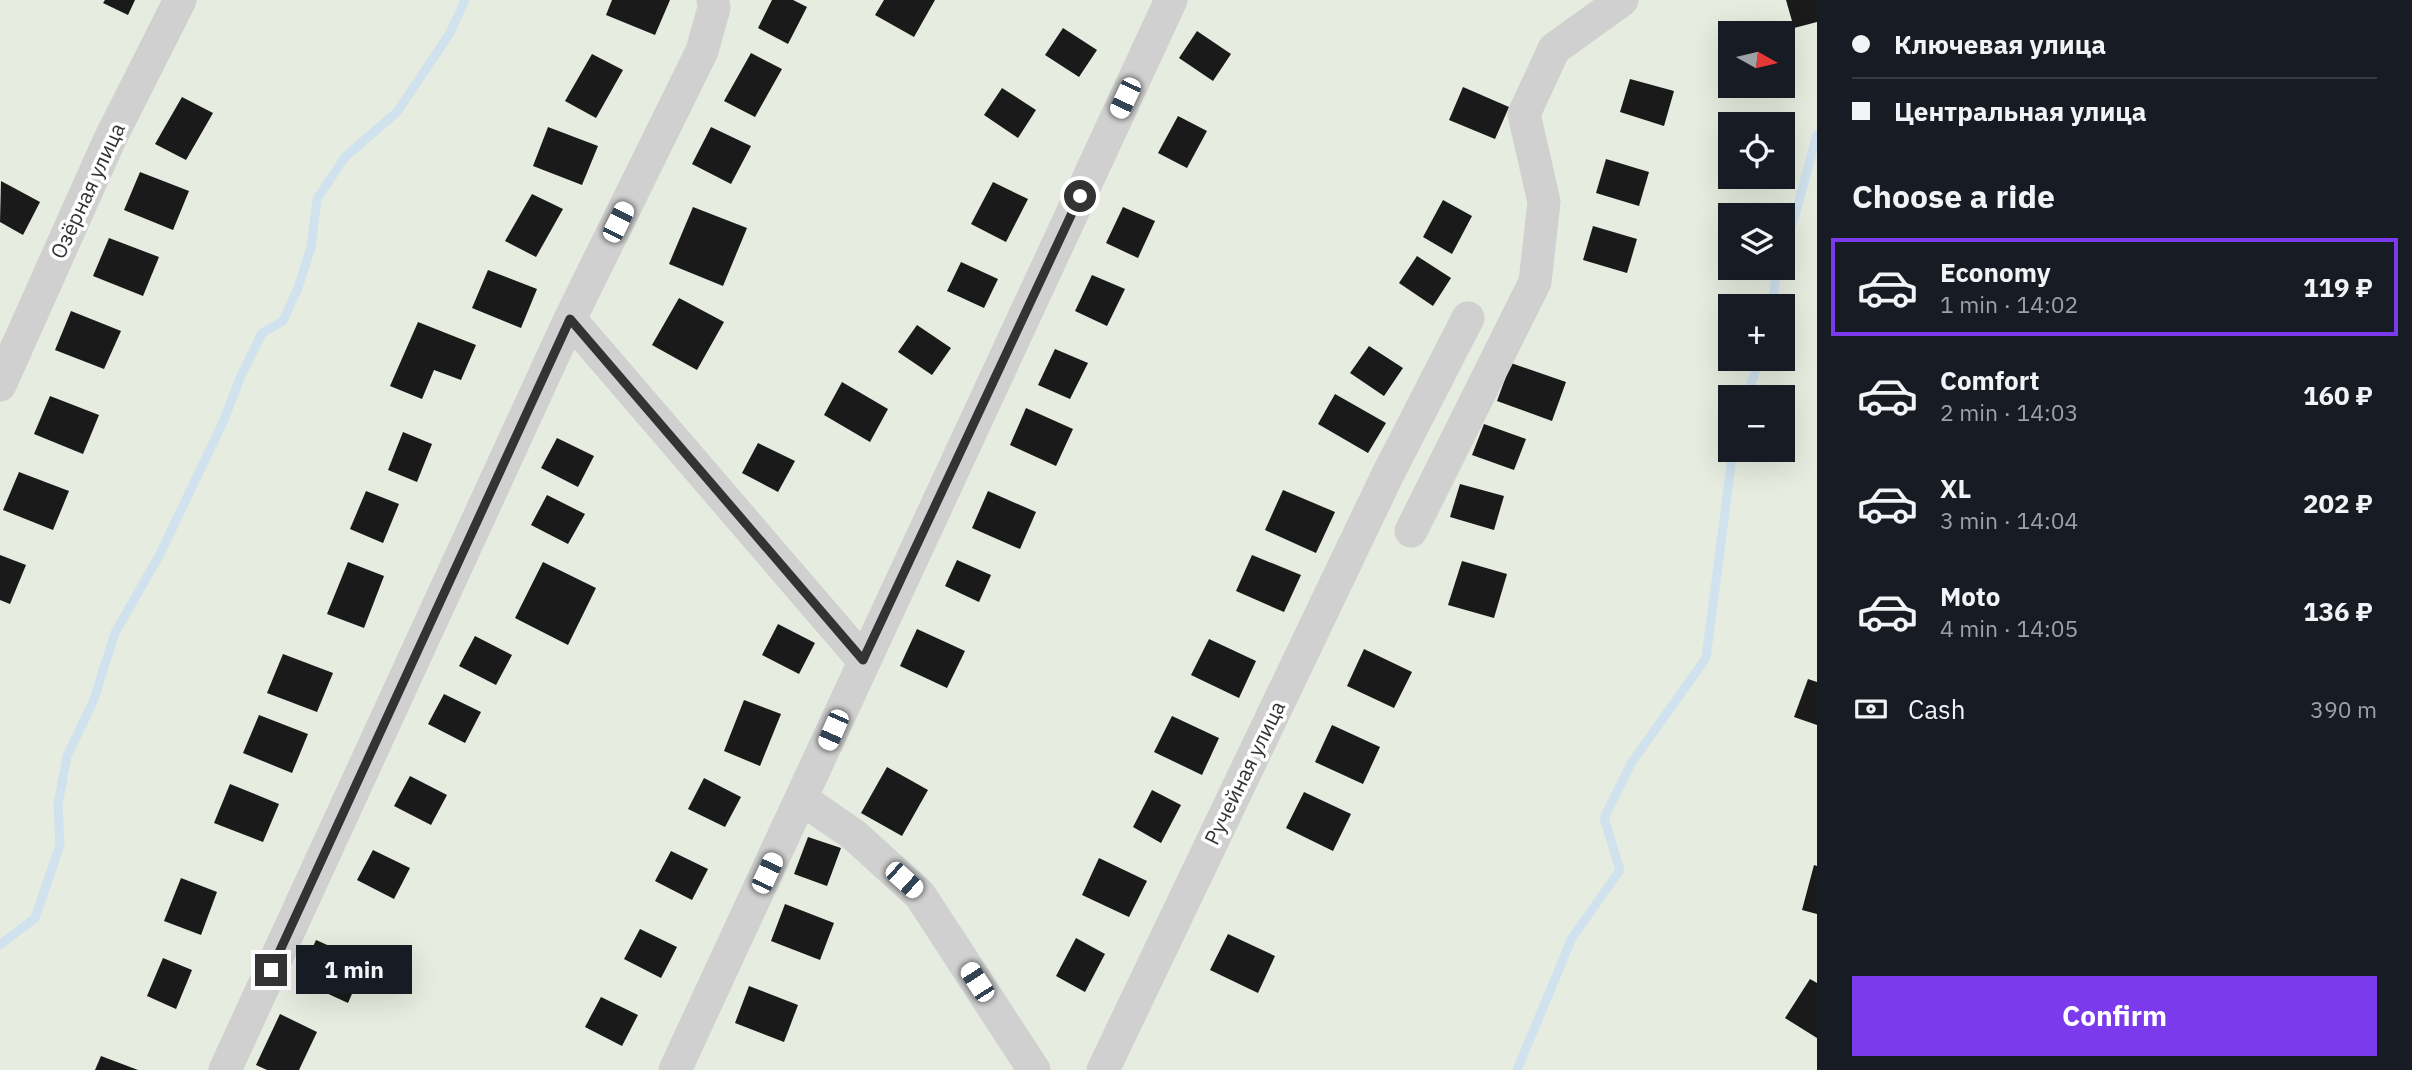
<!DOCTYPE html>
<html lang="en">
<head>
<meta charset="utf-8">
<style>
  :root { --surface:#171b24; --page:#20242c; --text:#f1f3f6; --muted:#9ea1a6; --line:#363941; --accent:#7c3aed }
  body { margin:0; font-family:"IBM Plex Sans",sans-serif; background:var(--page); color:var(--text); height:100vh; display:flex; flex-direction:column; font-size:26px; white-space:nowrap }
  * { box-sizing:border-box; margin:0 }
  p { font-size:23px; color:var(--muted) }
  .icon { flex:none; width:38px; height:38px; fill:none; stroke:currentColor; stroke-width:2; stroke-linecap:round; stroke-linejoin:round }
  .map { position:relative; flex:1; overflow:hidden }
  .sheet { display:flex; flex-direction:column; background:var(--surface); width:595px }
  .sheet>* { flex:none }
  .guide { display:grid; align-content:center; height:154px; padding:0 35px; background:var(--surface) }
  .needle { width:46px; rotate:98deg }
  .fabs { position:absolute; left:1718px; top:21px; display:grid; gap:14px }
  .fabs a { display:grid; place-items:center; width:77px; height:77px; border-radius:0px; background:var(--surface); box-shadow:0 7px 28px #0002; font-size:35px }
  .end { position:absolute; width:32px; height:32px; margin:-16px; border:9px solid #333; background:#fff; box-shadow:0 0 0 4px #fff }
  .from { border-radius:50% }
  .bubble { position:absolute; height:49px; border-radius:0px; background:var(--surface); box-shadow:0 7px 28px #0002; font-size:23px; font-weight:700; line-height:49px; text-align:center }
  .car { position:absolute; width:21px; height:42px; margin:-21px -10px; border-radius:9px; box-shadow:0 0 5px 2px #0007; background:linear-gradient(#fff 24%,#345 0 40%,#fff 0 76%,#345 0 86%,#fff 0) }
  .guide b { display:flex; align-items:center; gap:24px; height:66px; font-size:26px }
  .guide b+b { border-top:2px solid var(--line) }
  .guide i { width:18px; height:18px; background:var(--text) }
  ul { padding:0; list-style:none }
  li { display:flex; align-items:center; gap:21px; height:98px; margin:0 14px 10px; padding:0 21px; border:4px solid transparent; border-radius:0px }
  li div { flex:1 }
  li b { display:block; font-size:26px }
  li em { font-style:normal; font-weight:700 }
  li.current { border-color:var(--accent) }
  li>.icon { width:63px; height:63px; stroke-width:1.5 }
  h2 { padding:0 35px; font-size:32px; line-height:84px }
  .pay { display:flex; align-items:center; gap:18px; height:77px; padding:0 35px; font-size:26px }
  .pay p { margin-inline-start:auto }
  .button { display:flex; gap:14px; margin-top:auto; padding:14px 35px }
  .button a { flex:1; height:80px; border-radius:0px; background:var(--accent); color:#fff; font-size:28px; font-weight:700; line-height:80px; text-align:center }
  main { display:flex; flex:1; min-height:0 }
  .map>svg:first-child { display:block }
</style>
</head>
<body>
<main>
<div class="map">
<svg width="1817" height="1070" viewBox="0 0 1817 1070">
  <rect width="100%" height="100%" fill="#fff"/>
  <!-- green -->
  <path fill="#e6ecdf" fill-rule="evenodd" d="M0,0H1817V1070H0ZM1731,33H1783V86H1731ZM1731,124H1783V177H1731ZM1731,215H1783V268H1731ZM1731,306H1783V359H1731ZM1731,397H1783V450H1731Z"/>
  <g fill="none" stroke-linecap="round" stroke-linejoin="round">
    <!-- stream -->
    <g stroke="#cfe2ee" stroke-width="9">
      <polyline points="1783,250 1797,208 1817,135"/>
      <polyline points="1772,306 1777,268"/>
      <polyline points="1746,397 1760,359"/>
      <polyline points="0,945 35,918 60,845 58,805 67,756 93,702 115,633 160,554 224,420 240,378 262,333 283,321 298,288 311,247 317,199 345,157 397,112 450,33 465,0"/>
      <polyline points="1517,1070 1572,938 1620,870 1604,818 1632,762 1706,658 1733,450"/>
    </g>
  </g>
  <!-- building -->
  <g fill="#1a1a1a">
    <polygon points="105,0 135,0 128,15 103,3"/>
    <polygon points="612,0 670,0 655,35 606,15"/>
    <polygon points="772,0 793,0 807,7 788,44 758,28"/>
    <polygon points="884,0 935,0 914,37 875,15"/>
    <polygon points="1786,0 1817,0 1817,22 1794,28"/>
    <polygon points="1063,28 1097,50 1079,77 1045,55"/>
    <polygon points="1197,31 1231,54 1213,81 1179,58"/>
    <polygon points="751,53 782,69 755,117 724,101"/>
    <polygon points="592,54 623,70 596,118 565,101"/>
    <polygon points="1630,79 1674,91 1664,126 1620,112"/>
    <polygon points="1463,87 1509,107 1495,139 1449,120"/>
    <polygon points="1002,88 1036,110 1018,138 984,115"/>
    <polygon points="182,97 213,113 186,160 155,144"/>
    <polygon points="1178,116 1207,131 1187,168 1158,153"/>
    <polygon points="548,127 598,146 582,185 533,166"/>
    <polygon points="711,127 751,146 731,184 692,164"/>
    <polygon points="1606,159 1649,172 1639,206 1596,193"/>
    <polygon points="140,172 189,191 173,230 124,210"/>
    <polygon points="1,181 40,202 23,235 0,222"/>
    <polygon points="993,182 1028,199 1006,242 971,224"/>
    <polygon points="532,194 563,209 536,257 505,241"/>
    <polygon points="1443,200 1472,216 1452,254 1423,237"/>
    <polygon points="693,207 747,228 723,286 669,264"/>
    <polygon points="1123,207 1155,221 1138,258 1106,243"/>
    <polygon points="1593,226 1637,239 1627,273 1583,260"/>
    <polygon points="109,238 159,257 143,296 93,276"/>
    <polygon points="1417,256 1451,278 1433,306 1399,283"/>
    <polygon points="961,262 998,279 984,308 947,291"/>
    <polygon points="488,270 537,289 521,328 472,308"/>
    <polygon points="1092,275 1125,289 1107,326 1075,311"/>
    <polygon points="679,298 724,322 697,370 652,345"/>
    <polygon points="71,311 121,331 104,369 55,350"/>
    <polygon points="418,322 476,345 461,380 434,370 422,399 390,386"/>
    <polygon points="917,325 951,348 932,375 898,352"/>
    <polygon points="1369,346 1403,368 1384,396 1350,373"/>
    <polygon points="1055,349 1088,363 1070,399 1038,385"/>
    <polygon points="1511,363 1566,382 1552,421 1497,401"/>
    <polygon points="842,382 888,409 870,442 824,415"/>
    <polygon points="1335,394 1386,423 1368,453 1318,424"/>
    <polygon points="50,396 99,415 83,454 34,434"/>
    <polygon points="1026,408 1073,429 1056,466 1010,445"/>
    <polygon points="1484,424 1526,439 1514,470 1472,455"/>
    <polygon points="403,432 432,444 417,482 388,470"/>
    <polygon points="557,438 594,456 578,487 541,468"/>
    <polygon points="758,443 795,461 778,492 742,473"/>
    <polygon points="19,472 69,491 53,530 3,510"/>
    <polygon points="1460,484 1504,496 1494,530 1450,517"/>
    <polygon points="1283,490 1335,512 1316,553 1265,530"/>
    <polygon points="366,491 399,504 383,543 350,529"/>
    <polygon points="988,491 1036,512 1020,549 972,528"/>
    <polygon points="547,495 585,514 568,544 531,525"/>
    <polygon points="0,555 26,565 10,604 0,600"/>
    <polygon points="1252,555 1301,575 1284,612 1236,591"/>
    <polygon points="957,560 991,575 979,602 945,586"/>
    <polygon points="1462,561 1507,574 1494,618 1448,605"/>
    <polygon points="348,562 384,576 364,628 327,614"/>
    <polygon points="543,562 596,588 568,645 515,618"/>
    <polygon points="778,624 815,643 799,674 762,655"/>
    <polygon points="917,629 965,651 947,688 900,666"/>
    <polygon points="475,636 512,655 496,685 459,666"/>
    <polygon points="1209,639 1256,661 1239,698 1191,675"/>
    <polygon points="1364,649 1412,672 1394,708 1347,686"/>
    <polygon points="283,654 333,673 317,712 267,693"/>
    <polygon points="1808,679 1817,682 1817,725 1794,717"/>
    <polygon points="444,694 481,712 465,743 428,724"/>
    <polygon points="744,700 781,714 760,766 724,751"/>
    <polygon points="259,715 308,734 292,773 243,753"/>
    <polygon points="1172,716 1219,738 1202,775 1154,752"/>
    <polygon points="1332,725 1380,747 1363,784 1315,762"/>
    <polygon points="887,767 928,790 902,836 861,813"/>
    <polygon points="410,776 447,795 431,825 394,806"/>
    <polygon points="704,778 741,797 725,827 688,809"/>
    <polygon points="230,784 279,804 263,842 214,823"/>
    <polygon points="1152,790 1181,805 1161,843 1133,827"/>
    <polygon points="1304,792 1351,814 1333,851 1286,828"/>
    <polygon points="808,837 841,848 827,886 794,874"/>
    <polygon points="373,850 410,868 394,899 357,880"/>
    <polygon points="671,851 708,869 692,900 655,881"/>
    <polygon points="1099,858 1147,881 1129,917 1082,895"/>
    <polygon points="1814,865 1817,866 1817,914 1802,910"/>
    <polygon points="181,878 217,892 201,935 164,921"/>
    <polygon points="785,904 834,923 820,960 771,941"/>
    <polygon points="640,929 677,947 661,978 624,959"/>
    <polygon points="1228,934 1275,956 1258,993 1210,970"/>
    <polygon points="1076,938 1105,954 1085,992 1056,976"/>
    <polygon points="316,940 366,962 348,1003 298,980"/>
    <polygon points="163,958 192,970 176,1009 147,996"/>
    <polygon points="1810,979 1817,983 1817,1038 1785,1018"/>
    <polygon points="749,986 798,1005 784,1042 735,1023"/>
    <polygon points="601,997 638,1015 622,1046 585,1027"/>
    <polygon points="280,1014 317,1032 299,1070 267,1070 256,1065"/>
    <polygon points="101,1056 138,1070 95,1070"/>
  </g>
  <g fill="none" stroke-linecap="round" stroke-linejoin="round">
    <!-- street -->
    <g stroke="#d0d0d0" stroke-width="33">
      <polyline points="570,319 863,660"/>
      <polyline points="0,385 109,141 180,0"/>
      <polyline points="1411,531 1535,282 1544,202 1524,114 1554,49 1622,0"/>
      <polyline points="802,799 854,835 920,895 1034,1070"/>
      <polyline points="225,1070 570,319 702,51 714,8 713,0"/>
      <polyline points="675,1070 1171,0"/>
      <polyline points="1103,1070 1387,476 1468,318"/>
    </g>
  </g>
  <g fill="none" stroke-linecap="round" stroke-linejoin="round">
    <!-- route -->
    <polyline stroke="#333" stroke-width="9" points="271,970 570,319 863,660 1080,196"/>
  </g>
  <g text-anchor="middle" stroke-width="7" stroke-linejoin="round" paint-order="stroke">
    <!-- street labels -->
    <g font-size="21" fill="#333" stroke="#fff">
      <text transform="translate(88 191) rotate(-65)" y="7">Озёрная улица</text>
      <text transform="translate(1245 773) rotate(-64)" y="7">Ручейная улица</text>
    </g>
  </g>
</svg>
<div class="fabs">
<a><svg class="needle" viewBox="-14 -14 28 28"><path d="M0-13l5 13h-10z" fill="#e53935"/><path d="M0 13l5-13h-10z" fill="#9ea1a6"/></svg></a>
<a><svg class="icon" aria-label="locate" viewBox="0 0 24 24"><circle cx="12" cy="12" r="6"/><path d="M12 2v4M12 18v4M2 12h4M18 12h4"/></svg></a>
<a><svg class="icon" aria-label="layers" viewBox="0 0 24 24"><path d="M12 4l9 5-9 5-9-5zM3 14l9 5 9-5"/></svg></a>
<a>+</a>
<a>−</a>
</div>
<i class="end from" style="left:1080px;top:196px"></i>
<i class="end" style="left:271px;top:970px"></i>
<div class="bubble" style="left:296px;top:945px;width:116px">1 min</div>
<i class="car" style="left:1125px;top:98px;rotate:205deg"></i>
<i class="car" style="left:618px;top:222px;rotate:26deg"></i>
<i class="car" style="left:833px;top:730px;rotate:204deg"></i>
<i class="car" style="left:767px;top:873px;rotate:25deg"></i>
<i class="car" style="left:904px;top:880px;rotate:132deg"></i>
<i class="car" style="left:977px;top:982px;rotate:327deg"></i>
</div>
<section class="sheet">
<div class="guide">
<b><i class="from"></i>Ключевая улица</b>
<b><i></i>Центральная улица</b>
</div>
<h2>Choose a ride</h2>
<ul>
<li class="current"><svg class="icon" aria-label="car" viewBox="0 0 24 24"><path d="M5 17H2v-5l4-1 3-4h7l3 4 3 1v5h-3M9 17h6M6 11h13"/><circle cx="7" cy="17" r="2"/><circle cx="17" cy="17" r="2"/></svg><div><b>Economy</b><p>1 min · 14:02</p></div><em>119 ₽</em></li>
<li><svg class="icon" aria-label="car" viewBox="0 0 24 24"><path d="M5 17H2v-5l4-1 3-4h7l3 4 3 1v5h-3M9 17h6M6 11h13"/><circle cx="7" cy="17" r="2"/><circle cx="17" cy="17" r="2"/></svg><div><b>Comfort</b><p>2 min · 14:03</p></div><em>160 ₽</em></li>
<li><svg class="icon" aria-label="car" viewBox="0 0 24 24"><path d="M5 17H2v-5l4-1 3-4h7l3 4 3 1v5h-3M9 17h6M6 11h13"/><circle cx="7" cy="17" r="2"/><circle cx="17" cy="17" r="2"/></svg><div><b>XL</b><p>3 min · 14:04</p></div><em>202 ₽</em></li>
<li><svg class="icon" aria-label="car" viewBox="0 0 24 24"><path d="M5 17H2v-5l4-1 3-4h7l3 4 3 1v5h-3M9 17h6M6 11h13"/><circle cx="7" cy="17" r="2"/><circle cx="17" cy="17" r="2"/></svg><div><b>Moto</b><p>4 min · 14:05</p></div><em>136 ₽</em></li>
</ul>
<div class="pay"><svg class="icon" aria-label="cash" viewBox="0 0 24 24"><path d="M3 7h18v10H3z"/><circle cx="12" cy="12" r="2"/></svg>Cash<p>390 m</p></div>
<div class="button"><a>Confirm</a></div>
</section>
</main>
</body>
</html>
